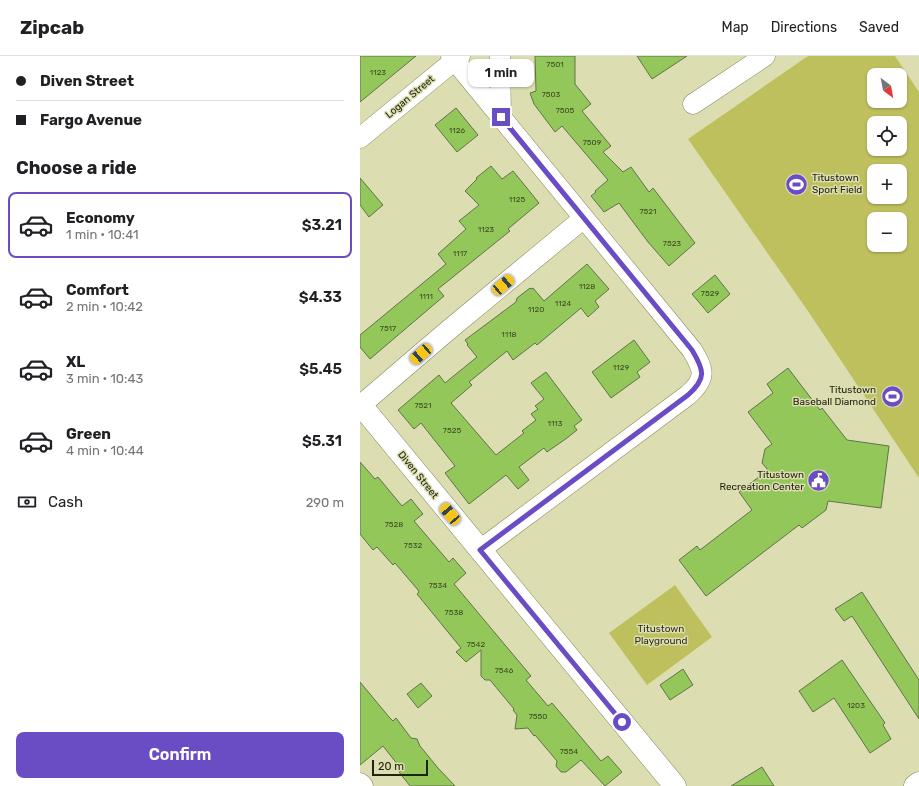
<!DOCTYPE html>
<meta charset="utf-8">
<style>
:root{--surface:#fff;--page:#f2f2f2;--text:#202124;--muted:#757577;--line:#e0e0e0;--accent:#6a4cc5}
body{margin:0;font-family:Rubik,sans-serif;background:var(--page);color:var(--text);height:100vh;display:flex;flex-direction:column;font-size:15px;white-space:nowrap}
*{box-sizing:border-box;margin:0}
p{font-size:13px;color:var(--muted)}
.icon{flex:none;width:22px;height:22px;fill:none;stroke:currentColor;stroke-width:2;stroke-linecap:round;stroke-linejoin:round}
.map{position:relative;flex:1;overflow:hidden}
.sheet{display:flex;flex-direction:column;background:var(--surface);width:360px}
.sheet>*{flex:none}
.banner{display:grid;align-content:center;height:88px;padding:0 16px;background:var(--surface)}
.needle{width:26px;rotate:148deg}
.tools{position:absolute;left:507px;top:12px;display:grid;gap:8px}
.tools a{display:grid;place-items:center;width:40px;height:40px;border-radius:8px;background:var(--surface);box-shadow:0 1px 3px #0004;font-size:20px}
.scale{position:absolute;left:12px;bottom:10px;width:56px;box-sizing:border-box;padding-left:4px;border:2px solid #221;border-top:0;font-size:11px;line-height:14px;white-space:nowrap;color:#221;-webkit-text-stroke:3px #dcdeb1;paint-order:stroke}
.end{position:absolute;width:18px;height:18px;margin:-9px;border:5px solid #6a4cc5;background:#fff;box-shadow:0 0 0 2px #fff}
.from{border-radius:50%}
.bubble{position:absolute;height:28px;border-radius:8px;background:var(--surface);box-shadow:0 1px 3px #0004;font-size:13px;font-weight:600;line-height:28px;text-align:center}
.car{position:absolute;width:12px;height:24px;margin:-12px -6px;border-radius:5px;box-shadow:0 0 3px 1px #0007;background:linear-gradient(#f5c518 24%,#345 0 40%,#f5c518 0 76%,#345 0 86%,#f5c518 0)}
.banner b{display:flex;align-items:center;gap:14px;height:38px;font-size:15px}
.banner b+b{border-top:1px solid var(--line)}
.banner i{width:10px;height:10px;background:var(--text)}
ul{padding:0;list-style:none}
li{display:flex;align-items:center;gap:12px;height:66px;margin:0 8px 6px;padding:0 8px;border:2px solid transparent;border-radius:8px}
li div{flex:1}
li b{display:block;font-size:15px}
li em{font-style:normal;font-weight:600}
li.selected{border-color:var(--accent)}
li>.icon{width:36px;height:36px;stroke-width:1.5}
h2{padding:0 16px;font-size:18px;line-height:48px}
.pay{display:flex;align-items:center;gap:10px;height:44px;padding:0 16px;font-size:15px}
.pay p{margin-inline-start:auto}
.primary-button{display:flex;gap:8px;margin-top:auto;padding:8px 16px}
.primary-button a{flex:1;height:46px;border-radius:8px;background:var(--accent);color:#fff;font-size:16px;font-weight:600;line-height:46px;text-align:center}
header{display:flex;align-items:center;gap:24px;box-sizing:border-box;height:56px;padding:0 20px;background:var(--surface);border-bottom:1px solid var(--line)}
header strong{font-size:19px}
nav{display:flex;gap:22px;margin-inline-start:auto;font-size:14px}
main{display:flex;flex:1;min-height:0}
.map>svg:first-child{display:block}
.green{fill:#bec05e;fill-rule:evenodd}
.building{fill:#94c75a;stroke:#60724d}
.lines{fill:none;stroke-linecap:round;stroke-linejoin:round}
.street-casing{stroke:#87895f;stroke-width:21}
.secondary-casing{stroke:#87895f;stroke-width:23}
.primary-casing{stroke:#87895f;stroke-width:23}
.street{stroke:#fff;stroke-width:20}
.secondary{stroke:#fff;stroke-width:22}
.primary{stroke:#fff;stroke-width:22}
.route{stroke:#6a4cc5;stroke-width:5}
.labels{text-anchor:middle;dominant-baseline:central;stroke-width:3;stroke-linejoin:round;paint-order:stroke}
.number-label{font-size:8px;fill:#3e4b23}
.street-label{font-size:10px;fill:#221;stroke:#dcdeb1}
.poi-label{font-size:10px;fill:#221;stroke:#dcdeb1;text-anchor:end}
.park-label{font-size:10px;fill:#2f2f1a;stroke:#dcdeb1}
</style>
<header>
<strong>Zipcab</strong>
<nav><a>Map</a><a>Directions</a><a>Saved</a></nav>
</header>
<main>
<section class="sheet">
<div class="banner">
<b><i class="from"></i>Diven Street</b>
<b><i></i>Fargo Avenue</b>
</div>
<h2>Choose a ride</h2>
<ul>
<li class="selected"><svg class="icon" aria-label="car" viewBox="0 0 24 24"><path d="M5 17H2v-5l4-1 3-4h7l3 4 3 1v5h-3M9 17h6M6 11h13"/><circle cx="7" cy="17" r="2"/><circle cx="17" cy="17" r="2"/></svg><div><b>Economy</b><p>1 min · 10:41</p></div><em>$3.21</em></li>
<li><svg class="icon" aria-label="car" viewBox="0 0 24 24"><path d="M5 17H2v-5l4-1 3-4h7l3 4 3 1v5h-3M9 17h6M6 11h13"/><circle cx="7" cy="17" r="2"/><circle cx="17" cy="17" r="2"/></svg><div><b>Comfort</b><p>2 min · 10:42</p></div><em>$4.33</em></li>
<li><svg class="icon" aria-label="car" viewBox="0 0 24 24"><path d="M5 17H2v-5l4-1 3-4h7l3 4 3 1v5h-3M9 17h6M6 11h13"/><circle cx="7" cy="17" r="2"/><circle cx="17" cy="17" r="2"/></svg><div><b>XL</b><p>3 min · 10:43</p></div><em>$5.45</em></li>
<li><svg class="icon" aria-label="car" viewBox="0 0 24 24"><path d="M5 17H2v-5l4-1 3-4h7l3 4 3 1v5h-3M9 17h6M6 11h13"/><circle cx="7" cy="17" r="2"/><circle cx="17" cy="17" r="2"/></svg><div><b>Green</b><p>4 min · 10:44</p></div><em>$5.31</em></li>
</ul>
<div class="pay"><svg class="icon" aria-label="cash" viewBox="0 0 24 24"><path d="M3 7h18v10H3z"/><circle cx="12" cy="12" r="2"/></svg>Cash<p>290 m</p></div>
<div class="primary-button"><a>Confirm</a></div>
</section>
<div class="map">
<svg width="559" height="730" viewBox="0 0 559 730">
<rect width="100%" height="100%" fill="#dcdeb1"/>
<path class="green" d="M448,0H535L559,36V422L450,258L328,83ZM514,19H540V45H514ZM514,67H540V93H514ZM514,115H540V141H514ZM514,163H540V189H514Z
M315,529L352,581L287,629L249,577Z"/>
<path class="building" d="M0,0H56L0,46Z
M175,0H215V28L231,48L222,55L251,90L243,96L263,116L271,111L289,136L293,132L335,187L309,210L288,186L259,147L244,156L231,140L236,136L235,135L248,124L202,70L195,76L174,48L170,37L176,35Z
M277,0H327L292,23Z
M96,52L118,79L97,96L75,69Z
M131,110L142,123L153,115L179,147L148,173L150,175L78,233L84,240L10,303L0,291V279L86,208L78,198L106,173L99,165L119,149L105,135L117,123L116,122Z
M0,122L23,149L9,161L0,149Z
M227,208L249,233L235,245L239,251L228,261L221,252L177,289L175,287L153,304L147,295L109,326L112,329L91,347L136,399L164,377L162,375L176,364L171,358L178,353L175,350L184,343L171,327L186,316L222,364L214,370L217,374L207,382L187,396L184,392L159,411L169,424L158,433L146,419L109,448L85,417L95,410L61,367L54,373L38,354L79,319L85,327L117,301L107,289L108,288L105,284L156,246L157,242L170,232L171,233L173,232L184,245Z
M355,219L370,238L348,257L332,238Z
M274,284L290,306L277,316L280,321L251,342L232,316Z
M428,312L460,354L462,352L487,384L529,390L521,452L468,445L466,454L442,472L439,469L346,540L319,504L337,490L340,494L392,454L379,436L408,414L402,407L405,393L412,388L388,356L413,337L407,328Z
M0,406L15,423L18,421L42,450L51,443L63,458L54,465L89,506L93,502L106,517L94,528L171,620L166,624L188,650L192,647L241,705L248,700L262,716L245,730L221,704L206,716H201L196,710L197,705L175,679L174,680L168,672L155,673L157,659L153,654L154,653L130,624H125L121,620V594L106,606L96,596L101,592L57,538L59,536L58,534L35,507L33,509L17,491L13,494L0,478Z
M502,536L559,624V663L492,560L484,565L475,553Z
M482,604L525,667L523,669L531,683L510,697L474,642L453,656L439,635Z
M323,613L333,629L310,644L300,629Z
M0,626L29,661L33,665L36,662L51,682L57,683L60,690L78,712L95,730H50L39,716L42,714L23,690L0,709Z
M61,627L72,640L58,652L47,638Z
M402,711L414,730H371Z"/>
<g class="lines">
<defs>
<path id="street" d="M91,0L332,294C344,314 347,322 328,339L120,494
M140,0L141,61
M333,48L405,0
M0,82L100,0
M1,349L85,277L224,162
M0,727L3,730"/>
<path id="secondary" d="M0,348L315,730"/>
<path id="primary" d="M555,730L559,727"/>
</defs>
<use href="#street" class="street-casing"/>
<use href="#secondary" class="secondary-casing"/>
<use href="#primary" class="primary-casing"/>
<use href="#street" class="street"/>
<use href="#secondary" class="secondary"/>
<use href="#primary" class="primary"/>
</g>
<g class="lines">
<path class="route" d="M141,61L332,294C344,314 347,322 328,339L120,494L262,666"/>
</g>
<defs>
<symbol id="stadium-disc" viewBox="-11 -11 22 22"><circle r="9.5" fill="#6a4cc5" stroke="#dcdeb1"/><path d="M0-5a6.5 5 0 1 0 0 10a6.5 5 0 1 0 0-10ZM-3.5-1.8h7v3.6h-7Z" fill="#fff"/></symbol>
<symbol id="civic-disc" viewBox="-11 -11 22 22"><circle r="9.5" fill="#6a4cc5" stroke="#dcdeb1"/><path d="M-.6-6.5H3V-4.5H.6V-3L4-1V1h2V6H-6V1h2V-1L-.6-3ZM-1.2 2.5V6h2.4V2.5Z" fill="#fff"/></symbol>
</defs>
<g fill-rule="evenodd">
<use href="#stadium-disc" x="424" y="116" width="25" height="25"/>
<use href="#stadium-disc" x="520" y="328" width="25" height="25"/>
<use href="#civic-disc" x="446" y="412" width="25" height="25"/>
</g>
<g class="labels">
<g class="number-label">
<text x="195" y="8">7501</text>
<text x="18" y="16">1123</text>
<text x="191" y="38">7503</text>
<text x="205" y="54">7505</text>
<text x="97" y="74">1126</text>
<text x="232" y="86">7509</text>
<text x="157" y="143">1125</text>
<text x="288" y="155">7521</text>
<text x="126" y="173">1123</text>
<text x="312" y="187">7523</text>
<text x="100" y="197">1117</text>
<text x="227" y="230">1128</text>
<text x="350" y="237">7529</text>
<text x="66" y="240">1111</text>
<text x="203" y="247">1124</text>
<text x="176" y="253">1120</text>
<text x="28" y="272">7517</text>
<text x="149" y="278">1118</text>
<text x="261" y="311">1129</text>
<text x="63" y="349">7521</text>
<text x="195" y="367">1113</text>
<text x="92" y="374">7525</text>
<text x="34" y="468">7528</text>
<text x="53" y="489">7532</text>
<text x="78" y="529">7534</text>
<text x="94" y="556">7538</text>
<text x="116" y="588">7542</text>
<text x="144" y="614">7546</text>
<text x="496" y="649">1203</text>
<text x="178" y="660">7550</text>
<text x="209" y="695">7554</text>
</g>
<g class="street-label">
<text transform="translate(50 41) rotate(-40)">Logan Street</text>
<text transform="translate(58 419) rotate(51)">Diven Street</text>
</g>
<g class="poi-label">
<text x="452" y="122" text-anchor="start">Titustown<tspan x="452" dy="12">Sport Field</tspan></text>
<text x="516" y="334">Titustown<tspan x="516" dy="12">Baseball Diamond</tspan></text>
<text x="444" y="419">Titustown<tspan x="444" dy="12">Recreation Center</tspan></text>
</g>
<g class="park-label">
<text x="301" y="573">Titustown<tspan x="301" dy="12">Playground</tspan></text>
</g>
</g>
</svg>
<div class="tools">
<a><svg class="needle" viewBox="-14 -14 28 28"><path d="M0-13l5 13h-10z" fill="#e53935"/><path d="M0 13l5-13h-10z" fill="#757577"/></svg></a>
<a><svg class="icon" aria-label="locate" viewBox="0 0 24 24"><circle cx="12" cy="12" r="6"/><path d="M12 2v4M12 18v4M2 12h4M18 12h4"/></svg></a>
<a>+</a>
<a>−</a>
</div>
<div class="scale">20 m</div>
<i class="end from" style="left:262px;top:666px"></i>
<i class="end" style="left:141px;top:61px"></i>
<div class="bubble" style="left:108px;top:3px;width:66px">1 min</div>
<i class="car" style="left:143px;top:229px;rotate:50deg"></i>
<i class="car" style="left:61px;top:298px;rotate:229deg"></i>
<i class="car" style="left:90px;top:458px;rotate:320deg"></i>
</div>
</main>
